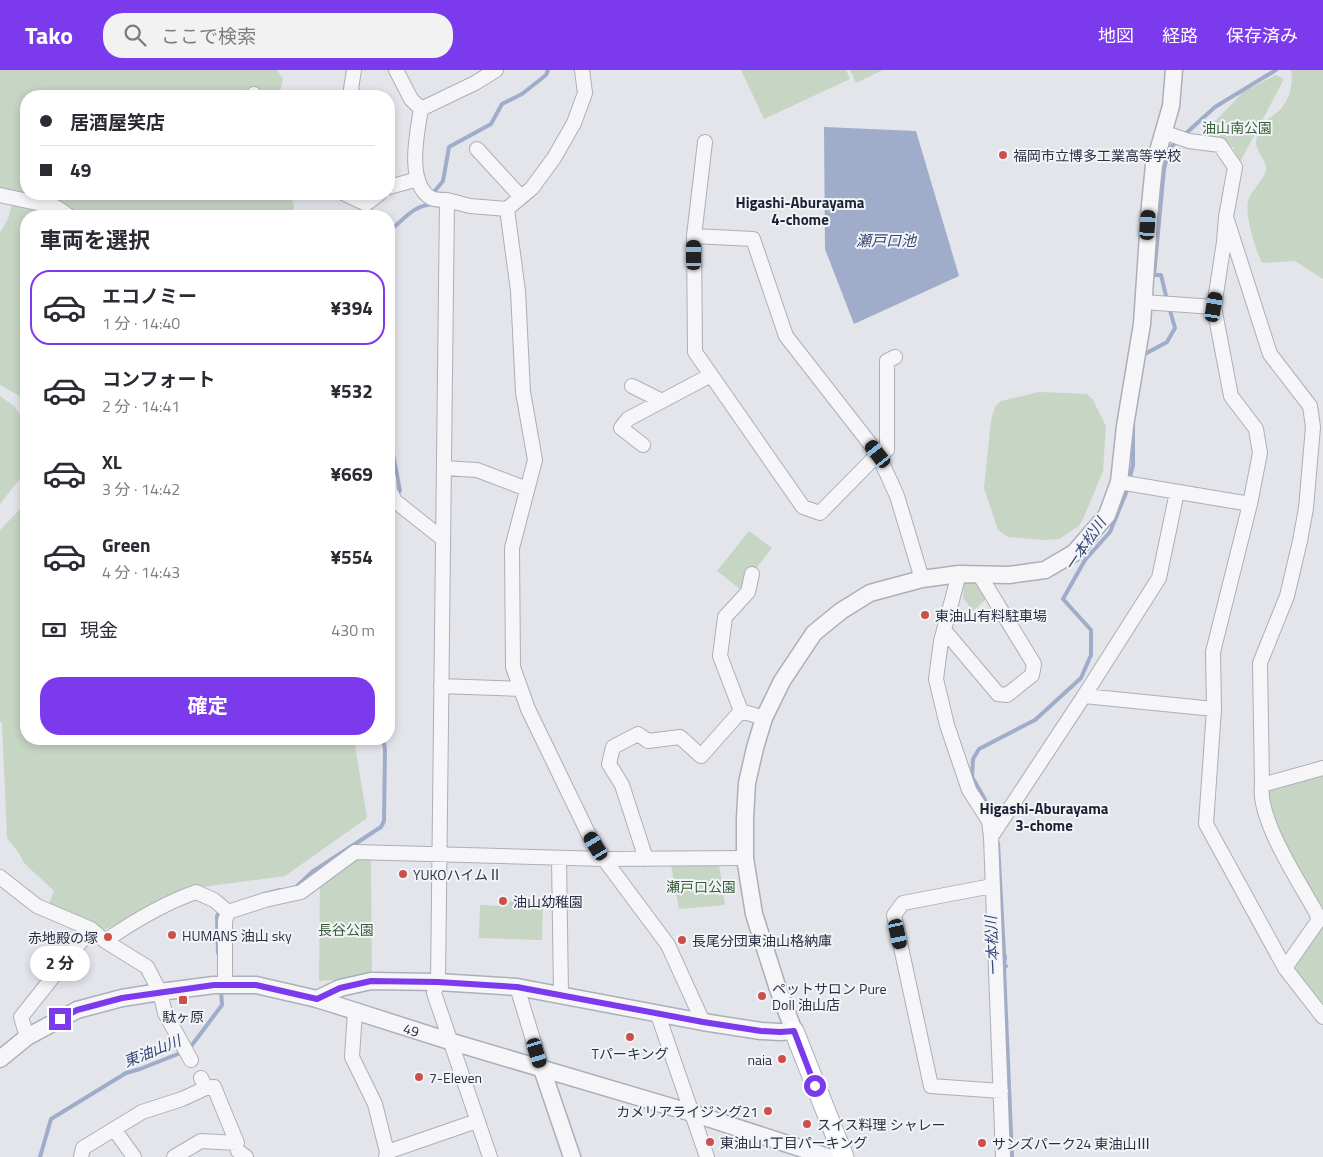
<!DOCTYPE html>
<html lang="ja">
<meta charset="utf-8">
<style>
:root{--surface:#fff;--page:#f2f2f3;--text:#2b2b33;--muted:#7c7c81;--line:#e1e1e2;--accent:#7c3aed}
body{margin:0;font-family:"Titillium Web","Noto Sans JP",sans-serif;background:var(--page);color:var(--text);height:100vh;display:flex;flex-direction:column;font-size:19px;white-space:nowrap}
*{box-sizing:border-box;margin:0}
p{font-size:16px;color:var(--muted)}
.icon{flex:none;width:28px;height:28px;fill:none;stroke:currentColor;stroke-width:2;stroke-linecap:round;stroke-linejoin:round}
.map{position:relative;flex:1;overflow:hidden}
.drawer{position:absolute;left:20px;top:140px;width:375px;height:535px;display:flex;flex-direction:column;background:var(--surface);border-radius:20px;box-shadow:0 2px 8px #0003}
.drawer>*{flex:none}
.top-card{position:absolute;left:20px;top:20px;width:375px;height:110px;border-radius:20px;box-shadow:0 2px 8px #0003;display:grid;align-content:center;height:110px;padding:0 20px;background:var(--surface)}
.end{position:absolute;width:22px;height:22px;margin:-11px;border:6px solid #7c3aed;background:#fff;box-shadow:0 0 0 2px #fff}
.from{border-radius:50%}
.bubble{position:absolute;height:35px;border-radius:18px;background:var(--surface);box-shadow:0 2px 8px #0003;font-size:16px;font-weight:700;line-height:35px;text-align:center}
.car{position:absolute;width:15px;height:30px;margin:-15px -8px;border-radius:6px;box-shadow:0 0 4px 1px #0007;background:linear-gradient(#222 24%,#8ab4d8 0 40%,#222 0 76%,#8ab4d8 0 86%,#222 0)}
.top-card b{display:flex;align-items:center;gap:18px;height:48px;font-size:19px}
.top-card b+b{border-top:1px solid var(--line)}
.top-card i{width:12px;height:12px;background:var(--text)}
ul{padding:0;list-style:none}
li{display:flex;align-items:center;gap:15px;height:75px;margin:0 10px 8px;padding:0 10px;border:2px solid transparent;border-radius:20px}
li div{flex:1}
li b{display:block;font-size:19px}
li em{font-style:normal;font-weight:700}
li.current{border-color:var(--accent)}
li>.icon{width:45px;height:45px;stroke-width:1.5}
h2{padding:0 20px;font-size:22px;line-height:60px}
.pay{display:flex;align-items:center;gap:12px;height:55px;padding:0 20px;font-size:19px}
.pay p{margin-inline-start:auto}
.action{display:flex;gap:10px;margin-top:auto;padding:10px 20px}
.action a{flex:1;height:58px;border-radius:20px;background:var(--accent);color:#fff;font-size:20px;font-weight:700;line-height:58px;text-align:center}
header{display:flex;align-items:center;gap:30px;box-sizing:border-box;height:70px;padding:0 25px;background:var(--accent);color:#fff}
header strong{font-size:24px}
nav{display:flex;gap:28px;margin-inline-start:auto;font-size:18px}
.search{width:350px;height:45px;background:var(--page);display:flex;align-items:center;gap:12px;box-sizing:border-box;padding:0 18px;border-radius:20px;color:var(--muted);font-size:19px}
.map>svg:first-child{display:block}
.green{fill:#c6d5c4}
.water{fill:#9facca}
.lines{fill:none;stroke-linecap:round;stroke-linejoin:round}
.stream{stroke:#9facca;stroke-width:4}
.minor-casing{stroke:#acafb9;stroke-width:16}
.tertiary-casing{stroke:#acafb9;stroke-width:19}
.secondary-casing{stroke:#acafb9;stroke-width:21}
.minor{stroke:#f6f6f9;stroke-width:14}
.tertiary{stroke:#f6f6f9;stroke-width:16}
.secondary{stroke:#fff;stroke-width:19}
.route{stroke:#7c3aed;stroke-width:6}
.poi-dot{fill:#cc4f4c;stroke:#f3f4f8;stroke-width:2}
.labels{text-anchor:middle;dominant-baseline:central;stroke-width:4;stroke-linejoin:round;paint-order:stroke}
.park-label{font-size:14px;fill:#395e39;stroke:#f3f4f8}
.poi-label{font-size:14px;fill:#2b3043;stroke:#f3f4f8;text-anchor:start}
.street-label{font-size:14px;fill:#2b3043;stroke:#f3f4f8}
.neighbourhood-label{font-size:15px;font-weight:bold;fill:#1d2134;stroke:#f3f4f8}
.water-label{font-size:15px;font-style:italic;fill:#364776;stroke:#f3f4f8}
</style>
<header>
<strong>Tako</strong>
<div class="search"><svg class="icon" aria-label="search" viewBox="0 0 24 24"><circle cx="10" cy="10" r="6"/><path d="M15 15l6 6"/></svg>ここで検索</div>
<nav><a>地図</a><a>経路</a><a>保存済み</a></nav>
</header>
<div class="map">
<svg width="1323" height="1087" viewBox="0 0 1323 1087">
<rect width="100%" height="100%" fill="#e3e5eb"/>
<path class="green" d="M0,0H277L283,9L279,26H26V124H290L294,135L292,146H26V335L18,325L0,315V163L8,149L12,135L0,122Z
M741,0H846L850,9L764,49Z
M850,0H883L856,13Z
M1291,0H1323V209L1295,191L1262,193C1255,178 1242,140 1250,126C1254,119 1265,107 1266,100C1267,90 1256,83 1256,72C1256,68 1259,61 1261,57C1263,52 1270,48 1275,44C1288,34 1294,17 1291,0Z
M1276,5L1284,9L1240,92L1233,77L1204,63L1243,22Z
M1039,322L1087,324L1093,330L1106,356L1103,401L1084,447L1079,456L1059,469L1044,470L1008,467L998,460L984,418L991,350L995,337L1001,331Z
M0,326L14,336L26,353V401L0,434Z
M26,433V669H354L367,748L285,806L195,818L99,862L48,837L54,821L24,793L18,782L7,768L2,653L0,651V460Z
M749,461L772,478L740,519L717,501Z
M972,507L986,529L973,541L963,528L964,510Z
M1323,705V936L1296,904L1295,898L1320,854L1274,753L1264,724L1270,716Z
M352,788L371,789L372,908L319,911L320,810Z
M719,794L725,835L679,839L671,795Z
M499,831L543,832L542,870L479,868L480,835L498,836Z"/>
<path class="water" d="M824,57L916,61L959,206L854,254L825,179Z"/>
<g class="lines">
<path class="stream" d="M1183,66L1215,37L1276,0
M436,123L434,122L443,111L449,77L491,54L502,34L522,24L546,5L548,0
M389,161C405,149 412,136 433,134
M1167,230L1161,205H1154L1164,99L1169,79L1177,71
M1143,287V285L1167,272L1175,258L1169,237
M389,363L400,421L395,425
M1129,411L1133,395V353
M990,740L983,726L972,707L973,689L979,679L1035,650L1081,608L1091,585V560L1063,529L1085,490L1110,462L1128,418
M998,773L1004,884L1005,887L1004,895L1006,896L1004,898L1012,1087
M295,818L312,802L381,757L384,751L385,679L383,669
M261,825L280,820
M218,883L217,846L221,839
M189,979L222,935L221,920
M40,1087L51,1049L126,1003L140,999L183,982"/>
<defs>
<path id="minor" d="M354,0L351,19L354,26
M396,0L411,29L421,39
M253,26L254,24
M1163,62L1189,71L1220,75L1235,97L1226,147L1224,172L1214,237L1231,326L1256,359L1260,383L1250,434
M705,72L694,166L695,282L803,437L820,443L878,384L887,380V291L895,287
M477,79L521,127
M389,117L418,109
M345,124L366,134L379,124
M0,125L56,137L69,146
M447,130C443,130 435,130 431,128C406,113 417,63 421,39L475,13L496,0
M507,139L518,221L523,322L535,390L512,478L513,597L528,639L588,763L604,789L668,875L703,952
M1226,147L1270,284L1310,336L1313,357L1306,438L1300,471L1287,526L1260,593L1262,715L1323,698
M694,166L753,169L786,266L878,384L897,426L922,509
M1143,232L1214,237
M632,316L662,331
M643,375L621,358L628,349L711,305
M444,398L477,400L527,419
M389,408L390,421L395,431L443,469
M1119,412L1250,434L1213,582L1214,639L1206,754L1285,898L1323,947
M752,504L748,522L725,547L720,586L741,641L764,648
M959,504L941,571L936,609L947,655L969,720L989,751L991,767L1003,1087
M944,560L998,624L1007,625L1032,605L1034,594L979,504
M441,616L521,619
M1084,626L1159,508L1177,422
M1262,715C1257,749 1300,813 1317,844L1318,851L1285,898
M991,767L1084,626L1214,639
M559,788L561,924
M646,789L622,715L609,694L613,677L638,664L648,671L680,667L701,686L741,641
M0,807L37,836L91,859L105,871L147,897L160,922L165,943L191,990
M992,816L903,833L894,845L931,1016L1001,1021
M105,871C134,851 162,834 196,822L214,830L228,842
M225,915V851L228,842L265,830L301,822L355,782L604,789L745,788
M517,917L542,999
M355,941L352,987L375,1034L387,1082L386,1087
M658,945L707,1087
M27,967L21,947L91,859
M114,1059L134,1087
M238,1081L246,1087
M387,1082L477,1051
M81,1087L83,1078L142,1042L182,1029L206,1018
M174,1087L201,1071L237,1073L214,1017L206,1018L201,1008
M490,1087L434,923L438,912L447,130L470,136L507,139L532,118L554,88L574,53L585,23L582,0"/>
<g id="tertiary">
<path d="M317,929L340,918L371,911L438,912L517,917L703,952L761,961L780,962L794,961L778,919L754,844L745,788V748L747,713L755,678L764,648L782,611L814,563L841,541L870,523L922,509L959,504L1009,505L1045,500L1074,483L1107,445L1119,412L1125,356L1142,254L1150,135L1154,95L1171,36L1174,0"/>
<path id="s1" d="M0,989L27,967L77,940L122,928L160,922L214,915H256L317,929L355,941L449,971L692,1043L828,1087"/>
<path d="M542,999L572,1087"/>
</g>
<path id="secondary" d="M794,961L844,1087"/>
</defs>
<use href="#minor" class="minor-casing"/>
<use href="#tertiary" class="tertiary-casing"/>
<use href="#secondary" class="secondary-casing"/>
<use href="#minor" class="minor"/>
<use href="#tertiary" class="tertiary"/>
<use href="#secondary" class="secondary"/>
</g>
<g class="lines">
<path class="route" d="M60,949L77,940L122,928L214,915H256L317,929L340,918L371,911L438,912L517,917L703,952L761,961L780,962L794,961L815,1016"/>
</g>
<g class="poi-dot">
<circle cx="1003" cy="85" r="5"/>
<circle cx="925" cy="545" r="5"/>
<circle cx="403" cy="804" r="5"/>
<circle cx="503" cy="831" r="5"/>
<circle cx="172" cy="865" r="5"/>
<circle cx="108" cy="867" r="5"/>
<circle cx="682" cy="870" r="5"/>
<circle cx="762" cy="926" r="5"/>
<rect x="178" y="925" width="10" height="10" rx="2.5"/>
<circle cx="630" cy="967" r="5"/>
<circle cx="782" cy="989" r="5"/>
<circle cx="419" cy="1007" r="5"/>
<circle cx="768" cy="1041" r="5"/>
<circle cx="807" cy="1054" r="5"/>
<circle cx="710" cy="1072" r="5"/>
<circle cx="982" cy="1073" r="5"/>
</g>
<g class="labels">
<g class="park-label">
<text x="1237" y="57">油山南公園</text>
<text x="701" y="816">瀬戸口公園</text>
<text x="346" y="859">長谷公園</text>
</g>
<g class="poi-label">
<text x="1013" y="85">福岡市立博多工業高等学校</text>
<text x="935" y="545">東油山有料駐車場</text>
<text x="413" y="804">YUKOハイムⅡ</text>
<text x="513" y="831">油山幼稚園</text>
<text x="182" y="865">HUMANS 油山 sky</text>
<text x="98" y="867" text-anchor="end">赤地殿の塚</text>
<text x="692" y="870">長尾分団東油山格納庫</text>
<text x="772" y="918">ペットサロン Pure<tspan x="772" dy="16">Doll 油山店</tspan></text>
<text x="183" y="946" text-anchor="middle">駄ヶ原</text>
<text x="630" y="983" text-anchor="middle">Tパーキング</text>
<text x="772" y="989" text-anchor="end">naia</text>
<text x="429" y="1007">7-Eleven</text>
<text x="758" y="1041" text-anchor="end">カメリアライジング21</text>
<text x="817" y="1054">スイス料理 シャレー</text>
<text x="720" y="1072">東油山1丁目パーキング</text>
<text x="992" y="1073">サンズパーク24 東油山Ⅲ</text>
</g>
<g class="street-label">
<text stroke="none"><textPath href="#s1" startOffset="435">49</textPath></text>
</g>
<g class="neighbourhood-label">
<text x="800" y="132">Higashi-Aburayama<tspan x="800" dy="17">4-chome</tspan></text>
<text x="1044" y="738">Higashi-Aburayama<tspan x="1044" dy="17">3-chome</tspan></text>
</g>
<g class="water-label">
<text x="886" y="170">瀬戸口池</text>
<text transform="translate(1085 474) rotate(-56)">一本松川</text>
<text transform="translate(992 876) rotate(-93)">一本松川</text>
<text transform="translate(152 981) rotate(-22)">東油山川</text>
</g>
</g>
</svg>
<i class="end from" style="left:815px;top:1016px"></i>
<i class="end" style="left:60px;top:949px"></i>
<div class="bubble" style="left:30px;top:876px;width:60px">2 分</div>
<i class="car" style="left:1148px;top:155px;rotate:4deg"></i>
<i class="car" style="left:694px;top:185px;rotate:0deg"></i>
<i class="car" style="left:1214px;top:237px;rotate:9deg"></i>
<i class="car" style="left:878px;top:384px;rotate:322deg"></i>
<i class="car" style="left:596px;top:776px;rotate:329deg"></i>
<i class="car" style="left:898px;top:864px;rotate:168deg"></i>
<i class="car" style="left:537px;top:983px;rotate:163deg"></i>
<div class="top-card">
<b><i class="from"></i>居酒屋笑店</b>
<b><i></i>49</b>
</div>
<section class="drawer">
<h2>車両を選択</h2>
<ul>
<li class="current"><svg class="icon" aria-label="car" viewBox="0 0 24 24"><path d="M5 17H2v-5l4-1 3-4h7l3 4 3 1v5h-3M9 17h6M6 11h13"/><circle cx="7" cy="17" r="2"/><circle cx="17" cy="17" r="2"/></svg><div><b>エコノミー</b><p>1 分 · 14:40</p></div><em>¥394</em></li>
<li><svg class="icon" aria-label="car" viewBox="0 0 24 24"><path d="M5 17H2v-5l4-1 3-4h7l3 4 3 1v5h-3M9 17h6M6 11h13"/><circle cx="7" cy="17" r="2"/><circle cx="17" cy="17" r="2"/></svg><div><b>コンフォート</b><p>2 分 · 14:41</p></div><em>¥532</em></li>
<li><svg class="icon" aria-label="car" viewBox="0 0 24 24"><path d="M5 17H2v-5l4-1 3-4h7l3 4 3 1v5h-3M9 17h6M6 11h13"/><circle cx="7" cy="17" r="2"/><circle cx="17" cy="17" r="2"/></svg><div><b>XL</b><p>3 分 · 14:42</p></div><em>¥669</em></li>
<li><svg class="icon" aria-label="car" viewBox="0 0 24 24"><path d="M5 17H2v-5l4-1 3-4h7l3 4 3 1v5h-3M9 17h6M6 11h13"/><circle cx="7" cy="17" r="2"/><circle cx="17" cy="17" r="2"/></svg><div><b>Green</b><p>4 分 · 14:43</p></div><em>¥554</em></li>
</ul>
<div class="pay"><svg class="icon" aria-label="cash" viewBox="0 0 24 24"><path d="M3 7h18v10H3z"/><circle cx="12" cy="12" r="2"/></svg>現金<p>430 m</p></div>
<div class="action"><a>確定</a></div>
</section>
</div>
